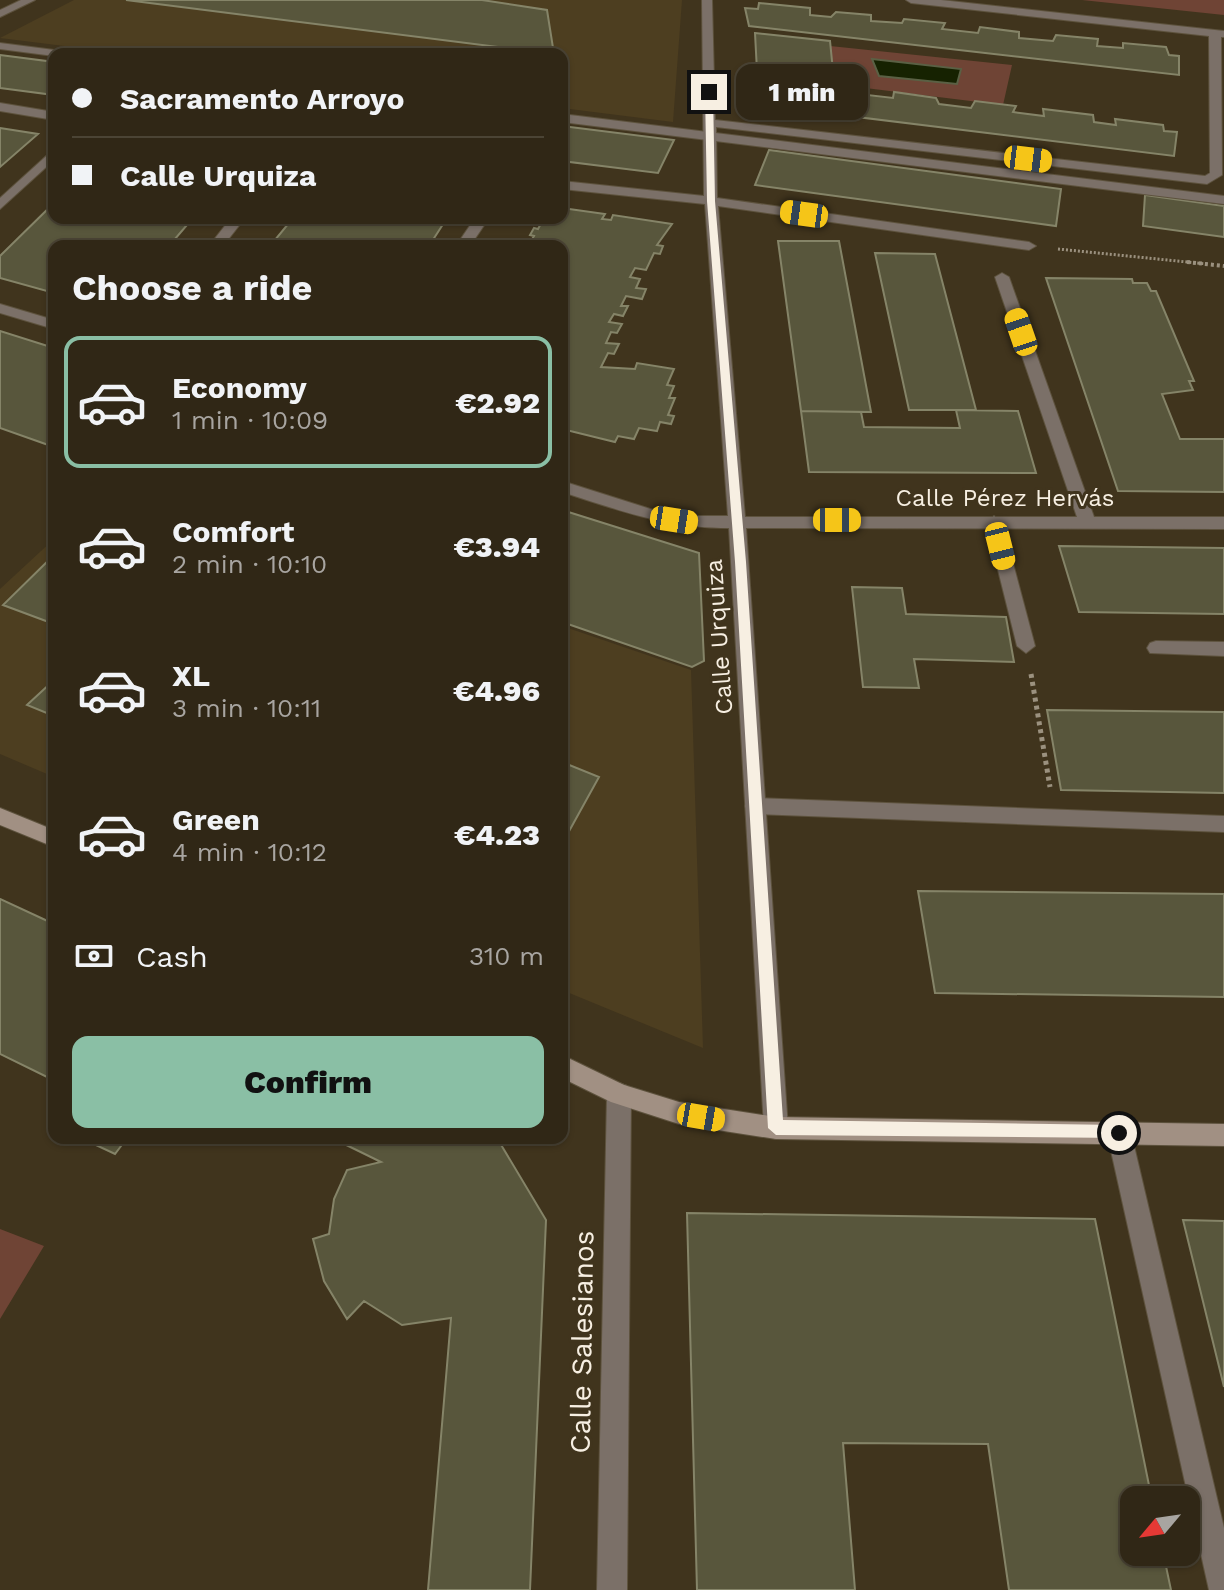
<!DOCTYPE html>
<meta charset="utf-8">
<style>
:root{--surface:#302716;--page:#3c3323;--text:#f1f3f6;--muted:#a8a5a1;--line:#4b4435;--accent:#8abfa5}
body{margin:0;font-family:"Work Sans",sans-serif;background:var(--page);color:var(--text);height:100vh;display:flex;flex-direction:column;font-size:30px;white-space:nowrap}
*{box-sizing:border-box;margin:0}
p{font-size:26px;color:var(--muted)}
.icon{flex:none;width:44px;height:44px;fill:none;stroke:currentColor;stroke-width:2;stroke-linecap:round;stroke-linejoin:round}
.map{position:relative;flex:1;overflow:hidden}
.panel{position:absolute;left:48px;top:240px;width:520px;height:904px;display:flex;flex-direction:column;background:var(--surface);border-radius:16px;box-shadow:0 2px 6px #0004,0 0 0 2px var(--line)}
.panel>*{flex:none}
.hud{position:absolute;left:48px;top:48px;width:520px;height:176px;border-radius:16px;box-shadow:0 2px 6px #0004,0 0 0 2px var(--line);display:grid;align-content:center;height:176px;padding:0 24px;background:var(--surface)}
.needle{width:52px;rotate:241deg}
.tools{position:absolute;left:1120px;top:1486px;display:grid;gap:16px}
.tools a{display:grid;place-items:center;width:80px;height:80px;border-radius:16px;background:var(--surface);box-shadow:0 2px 6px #0004,0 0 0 2px var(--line);font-size:40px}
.end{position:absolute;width:36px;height:36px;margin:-18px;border:10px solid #f7efe2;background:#111;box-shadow:0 0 0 4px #111}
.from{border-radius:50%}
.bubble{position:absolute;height:56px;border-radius:16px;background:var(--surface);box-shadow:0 2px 6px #0004,0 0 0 2px var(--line);font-size:26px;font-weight:800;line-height:56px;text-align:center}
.car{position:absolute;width:24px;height:48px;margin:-24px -12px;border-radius:10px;box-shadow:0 0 6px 2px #0007;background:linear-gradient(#f5c518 24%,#345 0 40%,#f5c518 0 76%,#345 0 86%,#f5c518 0)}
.hud b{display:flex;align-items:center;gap:28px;height:76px;font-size:30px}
.hud b+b{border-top:2px solid var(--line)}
.hud i{width:20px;height:20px;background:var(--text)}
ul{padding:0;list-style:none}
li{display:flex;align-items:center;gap:24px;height:132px;margin:0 16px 12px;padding:0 8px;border:4px solid transparent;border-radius:16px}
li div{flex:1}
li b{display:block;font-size:30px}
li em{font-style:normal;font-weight:800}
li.current{border-color:var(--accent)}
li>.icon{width:72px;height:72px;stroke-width:1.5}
h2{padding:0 24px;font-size:36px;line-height:96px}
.pay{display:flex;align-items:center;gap:20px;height:88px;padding:0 24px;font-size:30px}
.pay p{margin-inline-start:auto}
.cta{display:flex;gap:16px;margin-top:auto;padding:16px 24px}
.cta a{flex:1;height:92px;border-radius:16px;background:var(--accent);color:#111;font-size:32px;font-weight:800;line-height:92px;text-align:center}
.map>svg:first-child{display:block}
.built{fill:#4d3e20}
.green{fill:#6f4435}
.water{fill:#162201;stroke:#5a6044;stroke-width:2}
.building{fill:#58563c;stroke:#858468;stroke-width:2}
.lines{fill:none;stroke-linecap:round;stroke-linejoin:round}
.service-casing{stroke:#5d523d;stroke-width:2}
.pedestrian-casing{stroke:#5d523d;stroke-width:2}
.minor-casing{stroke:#5d523d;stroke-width:2}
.tertiary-casing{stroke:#5d523d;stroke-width:2}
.secondary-casing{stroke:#5d523d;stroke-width:2}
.path-far2{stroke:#9b917f;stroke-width:3;stroke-dasharray:2 2;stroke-linecap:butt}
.path-far1{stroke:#9b917f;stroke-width:4;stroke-dasharray:3 3;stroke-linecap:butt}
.path{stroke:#9b917f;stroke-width:5;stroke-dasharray:4 4;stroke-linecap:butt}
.service{fill:#7b7068;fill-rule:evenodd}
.pedestrian{fill:#7b7068;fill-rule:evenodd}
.minor{fill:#7b7068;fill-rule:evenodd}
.tertiary{fill:#7b7068;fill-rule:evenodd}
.secondary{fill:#a19083;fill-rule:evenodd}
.route{fill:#f7efe2}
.labels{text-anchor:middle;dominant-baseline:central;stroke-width:6;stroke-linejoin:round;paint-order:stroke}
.street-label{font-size:24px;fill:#f7efe2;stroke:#40341d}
.near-street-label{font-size:28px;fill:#f7efe2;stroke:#40341d}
</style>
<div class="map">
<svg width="1224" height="1590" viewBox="0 0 1224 1590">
<rect width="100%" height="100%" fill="#40341d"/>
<path class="built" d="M74,0H682L673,122L562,108V54H129L0,38Z
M54,539V777L0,754V589Z
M562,626L691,670L703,1048L562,990Z"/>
<path class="green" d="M1082,0H1224V15Z
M830,46L1012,65L1003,105L833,84Z
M0,1229L44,1246L0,1319Z"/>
<path class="water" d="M872,59L961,69L957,84L879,76Z"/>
<path class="building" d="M126,0H482L547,10L554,54Z
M759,3L810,8V15L831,17L836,12L871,15V21L902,23L904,19L945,23L942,29L978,33L980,27L1019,32V38L1053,41L1056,35L1098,39L1097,46L1123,48V43L1166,47L1169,55L1179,56V75L749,26L745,8L758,9Z
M755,33L830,41L834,81L757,71Z
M0,55L54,62V95L0,88Z
M773,79L808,83L807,88L827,89V83L868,89L867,95L893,98L894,92L936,98L939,104L971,108L975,101L1016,106L1013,112L1044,116L1043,109L1093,115L1094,122L1116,125L1115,119L1163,125L1164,131L1177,132L1174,156L759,105L757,83L772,84Z
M562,126L674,140L658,173L562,161Z
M0,128L38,134L0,167Z
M769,150L1061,189L1056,226L755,185Z
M1145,195L1224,206V237L1143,226Z
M54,203V218H193L169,246H54V293L0,278V256Z
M562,208L605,214L602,219L611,220L613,215L672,224L657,245L663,246L660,254L654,253L646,270L635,268L630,277L640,279L636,288L646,289L642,299L626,296L621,306H628L623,316L614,314L609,322L622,324L617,333L611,332L606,343L619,344L614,354L608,353L601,367L635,369L637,363L674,369L667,385L674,386L669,398H675L668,415L674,416L671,424L660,422L657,431L639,428L634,439L618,436L615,442L562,429V246H528L534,236L530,235L534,228L538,229L544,218H562Z
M293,218H447L429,246H270Z
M778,241H839L871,412L801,411Z
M875,253L935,254L976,410H909Z
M1046,278L1132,279L1133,283H1147L1151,291H1156L1194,381H1189L1193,390L1162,394L1180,439H1224V492L1118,491Z
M0,331L54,348V447L0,428Z
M956,410L1018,411L1036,473L809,472L801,411L861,412L864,427L960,428Z
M562,510L699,553L704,661L692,667L562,622Z
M1059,546L1224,548V614L1079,612Z
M54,555V624L3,605Z
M852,587L902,588L906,614L1006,617L1014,662L914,659L919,688L863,687Z
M54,680V716L27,705Z
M1047,710L1224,712V793L1061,790Z
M562,762L599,777L562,844Z
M918,891L1224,894V997L935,993Z
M0,899L54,924V1069L47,1077L0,1054Z
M81,1138H127L115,1154Z
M332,1138H497L546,1220L530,1590H428L451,1318L402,1325L364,1301L347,1319L324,1281L313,1239L329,1234L334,1199L347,1170L381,1162Z
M687,1213L1095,1219L1152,1500H1134V1552H1163L1171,1590H1009L988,1444L843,1443L855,1590H697Z
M1183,1220L1224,1221V1387Z"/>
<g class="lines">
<defs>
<path id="service" d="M994,516L1002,522L1035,646L1026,653L1017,646L986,522Z"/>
<path id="pedestrian" d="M0,43L62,51L68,54L54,56L0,49Z
M562,114L1224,196V204L562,122Z
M1156,641L1224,642V656L1150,653L1147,648L1150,643Z
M755,798L1224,816V832L755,814L748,812L745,806L748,800Z"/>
<path id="minor" d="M702,0H712L715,120L1205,176L1210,173L1209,36L911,3L906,0H941L1224,31V37H1221L1222,175L1207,184L716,127L717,198L1029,242L1036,246L1029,250L718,206L745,517H1077L995,277L1002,273L1009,277L1094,517H1224V529L746,528L788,1128L784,1136L776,1139L768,1136L764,1128L729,528C665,528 622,511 562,492V481L660,512L691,516H728L705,204L562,189V181L704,196Z
M0,103L54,112V120L0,111Z
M54,149V160L0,209V198Z
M231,218H245L223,246H209Z
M475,218H489L470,246H456Z
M0,304L54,320V329L0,313Z
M619,1083L627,1086L631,1094L627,1590H597L607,1094L611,1086Z
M1119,1122L1127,1125L1131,1133L1224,1528V1590H1209L1107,1133L1111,1125Z"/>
<path id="tertiary" d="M21,0H35L0,17V10Z"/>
<path id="secondary" d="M0,808L54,830V847L0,825Z
M562,1055L624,1085L679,1102L776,1117L1224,1124V1146L776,1139L679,1124L611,1102L562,1078Z"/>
</defs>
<use href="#service" class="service-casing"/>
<use href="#pedestrian" class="pedestrian-casing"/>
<use href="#minor" class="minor-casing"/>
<use href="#tertiary" class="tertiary-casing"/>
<use href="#secondary" class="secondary-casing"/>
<path class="path-far2" d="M1058,249L1207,264"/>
<path class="path-far1" d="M1187,262L1224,266"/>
<path class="path" d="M1031,674L1050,787"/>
<use href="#service" class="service"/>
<use href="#pedestrian" class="pedestrian"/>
<use href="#minor" class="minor"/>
<use href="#tertiary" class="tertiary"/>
<use href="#secondary" class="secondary"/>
</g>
<path class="route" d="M709,90L713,92L715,201L746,562L783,1120L1119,1125L1127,1133L1124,1138L776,1135L768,1128L735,562L707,201L705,92Z"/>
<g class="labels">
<g class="street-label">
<text x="1005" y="498">Calle Pérez Hervás</text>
<text transform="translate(719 637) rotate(-94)">Calle Urquiza</text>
</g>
<g class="near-street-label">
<text transform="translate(582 1342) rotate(-89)">Calle Salesianos</text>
</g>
</g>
</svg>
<div class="tools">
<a><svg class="needle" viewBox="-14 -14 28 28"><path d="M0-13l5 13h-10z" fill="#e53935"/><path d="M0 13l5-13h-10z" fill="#a8a5a1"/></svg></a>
</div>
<i class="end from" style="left:1119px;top:1133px"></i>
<i class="end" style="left:709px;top:92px"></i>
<div class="bubble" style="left:736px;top:64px;width:132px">1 min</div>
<i class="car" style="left:1028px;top:159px;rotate:97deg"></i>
<i class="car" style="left:804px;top:214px;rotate:278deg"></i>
<i class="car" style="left:1021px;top:332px;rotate:341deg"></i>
<i class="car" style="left:674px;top:520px;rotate:99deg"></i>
<i class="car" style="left:837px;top:520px;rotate:90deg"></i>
<i class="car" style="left:1000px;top:546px;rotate:166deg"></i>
<i class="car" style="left:701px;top:1117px;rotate:100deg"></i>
<div class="hud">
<b><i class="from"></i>Sacramento Arroyo</b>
<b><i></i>Calle Urquiza</b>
</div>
<section class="panel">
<h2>Choose a ride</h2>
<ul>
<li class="current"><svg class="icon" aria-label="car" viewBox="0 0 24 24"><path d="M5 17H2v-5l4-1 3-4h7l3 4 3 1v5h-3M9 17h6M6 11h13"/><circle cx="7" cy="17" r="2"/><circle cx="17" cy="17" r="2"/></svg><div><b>Economy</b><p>1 min · 10:09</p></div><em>€2.92</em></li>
<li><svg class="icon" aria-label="car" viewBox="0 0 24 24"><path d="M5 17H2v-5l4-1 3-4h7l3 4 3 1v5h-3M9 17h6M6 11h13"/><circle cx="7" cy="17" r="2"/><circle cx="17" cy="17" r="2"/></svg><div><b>Comfort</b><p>2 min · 10:10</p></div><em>€3.94</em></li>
<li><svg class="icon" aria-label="car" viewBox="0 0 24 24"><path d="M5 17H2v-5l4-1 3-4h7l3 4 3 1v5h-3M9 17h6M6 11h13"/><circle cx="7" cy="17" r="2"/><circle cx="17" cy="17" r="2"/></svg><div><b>XL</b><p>3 min · 10:11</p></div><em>€4.96</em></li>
<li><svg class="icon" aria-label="car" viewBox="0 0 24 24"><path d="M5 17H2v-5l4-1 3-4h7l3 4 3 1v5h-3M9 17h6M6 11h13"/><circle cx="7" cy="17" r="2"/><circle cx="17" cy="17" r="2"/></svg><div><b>Green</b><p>4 min · 10:12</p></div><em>€4.23</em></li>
</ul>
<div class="pay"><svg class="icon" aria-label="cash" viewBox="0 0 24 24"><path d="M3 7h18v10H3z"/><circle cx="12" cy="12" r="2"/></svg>Cash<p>310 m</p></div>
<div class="cta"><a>Confirm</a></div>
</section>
</div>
